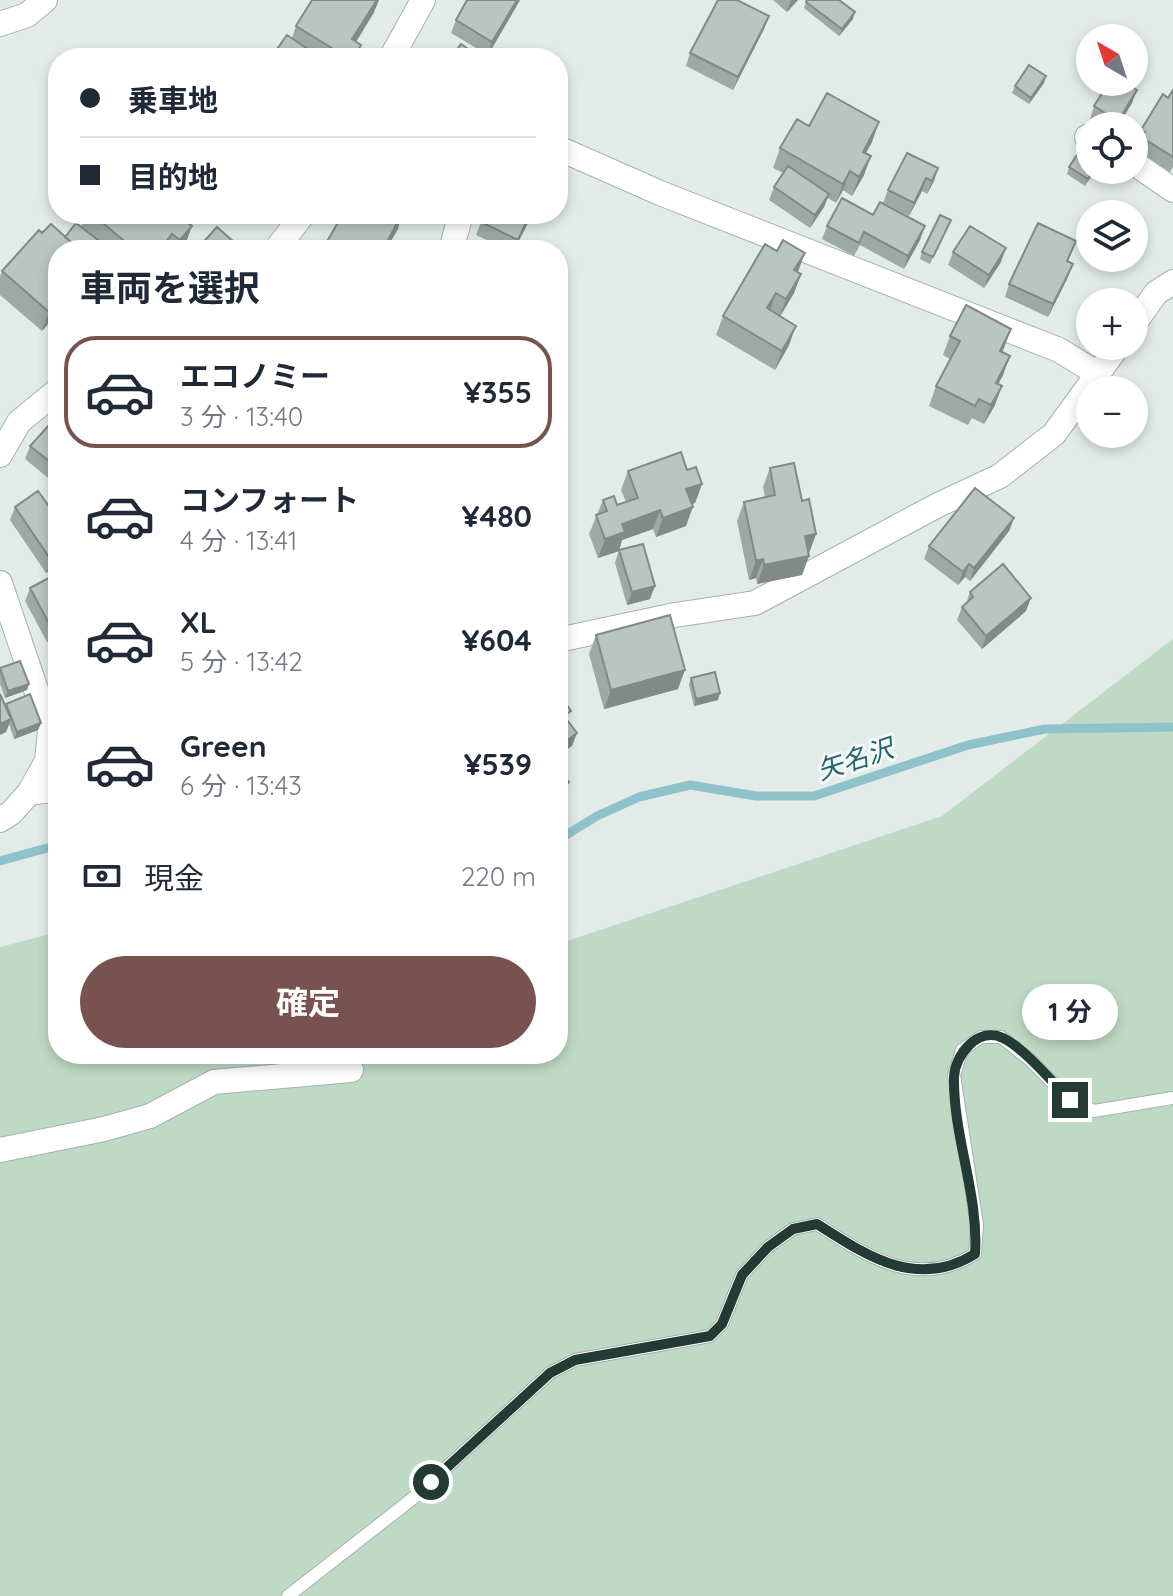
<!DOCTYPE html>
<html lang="ja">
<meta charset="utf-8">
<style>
:root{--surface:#fff;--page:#f6f6f7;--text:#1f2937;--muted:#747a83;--line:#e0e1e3;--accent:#77524e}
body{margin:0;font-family:Quicksand,"Noto Sans JP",sans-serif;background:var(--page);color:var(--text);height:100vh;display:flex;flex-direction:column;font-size:30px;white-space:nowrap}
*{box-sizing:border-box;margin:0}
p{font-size:26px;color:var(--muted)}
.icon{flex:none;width:44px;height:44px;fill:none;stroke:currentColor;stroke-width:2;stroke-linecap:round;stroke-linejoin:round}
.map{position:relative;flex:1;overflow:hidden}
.details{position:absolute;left:48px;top:240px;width:520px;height:824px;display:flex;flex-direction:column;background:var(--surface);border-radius:32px;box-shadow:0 4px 12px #0003}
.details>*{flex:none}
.banner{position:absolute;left:48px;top:48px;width:520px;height:176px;border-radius:32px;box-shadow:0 4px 12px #0003;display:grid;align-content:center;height:176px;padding:0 32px;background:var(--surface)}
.needle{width:52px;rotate:321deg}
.controls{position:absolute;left:1076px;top:24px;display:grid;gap:16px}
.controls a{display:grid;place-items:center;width:72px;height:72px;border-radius:50%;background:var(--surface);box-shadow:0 4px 12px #0003;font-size:40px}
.end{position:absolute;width:36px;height:36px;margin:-18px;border:10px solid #243a34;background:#fff;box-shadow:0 0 0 4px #fff}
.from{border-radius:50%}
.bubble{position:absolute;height:56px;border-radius:28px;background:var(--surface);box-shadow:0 4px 12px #0003;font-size:26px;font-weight:700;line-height:56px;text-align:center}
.banner b{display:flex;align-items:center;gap:28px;height:76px;font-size:30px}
.banner b+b{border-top:2px solid var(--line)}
.banner i{width:20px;height:20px;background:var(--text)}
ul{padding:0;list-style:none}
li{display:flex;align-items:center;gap:24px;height:112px;margin:0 16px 12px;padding:0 16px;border:4px solid transparent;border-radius:32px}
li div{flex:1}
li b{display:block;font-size:30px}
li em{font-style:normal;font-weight:700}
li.active{border-color:var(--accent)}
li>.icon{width:72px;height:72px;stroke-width:1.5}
h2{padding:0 32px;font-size:36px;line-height:96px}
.pay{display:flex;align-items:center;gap:20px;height:88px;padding:0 32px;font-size:30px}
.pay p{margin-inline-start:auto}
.button{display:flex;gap:16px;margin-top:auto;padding:16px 32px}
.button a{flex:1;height:92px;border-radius:48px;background:var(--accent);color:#fff;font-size:32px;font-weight:700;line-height:92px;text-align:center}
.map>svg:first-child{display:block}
.green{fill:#bedac4}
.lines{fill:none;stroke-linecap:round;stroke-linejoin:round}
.stream{stroke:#90c2ca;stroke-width:9}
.service-casing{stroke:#a5b2ae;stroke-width:14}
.minor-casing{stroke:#a5b2ae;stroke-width:26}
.tertiary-casing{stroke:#a5b2ae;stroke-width:26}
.secondary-casing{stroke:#a2b5ae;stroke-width:26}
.service{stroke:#fff;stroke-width:12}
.minor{stroke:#fff;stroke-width:24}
.tertiary{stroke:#fff;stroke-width:24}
.secondary{stroke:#fff;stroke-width:24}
.wall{fill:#9ea9a5}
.shaded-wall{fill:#818a86}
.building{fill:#b8c5c0;stroke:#818a86;stroke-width:2}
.route{stroke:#243a34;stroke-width:10}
.labels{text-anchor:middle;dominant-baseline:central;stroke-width:6;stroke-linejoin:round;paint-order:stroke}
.water-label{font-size:26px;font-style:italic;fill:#25646f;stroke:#f2f8f5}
</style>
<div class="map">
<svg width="1173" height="1596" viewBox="0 0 1173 1596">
<rect width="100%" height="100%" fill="#e2ebe7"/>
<path class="green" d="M1173,639V1596H0V947L58,932V1054H558V944L942,816Z"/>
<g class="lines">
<path class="stream" d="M558,840L597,816L639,797L690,785L756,796H814L968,745L1045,729L1173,727
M0,861L58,845"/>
<defs>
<path id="service" d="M288,1596L412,1499L550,1373L575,1360L710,1336L722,1324L742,1275L768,1247L793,1229L817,1224C866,1256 917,1290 975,1254L977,1225L954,1075L962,1050L981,1037H1001L1029,1059L1070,1100L1094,1111L1173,1098"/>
<path id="minor" d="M0,24L27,15L45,0
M1087,137L1090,138
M558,148L660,193L1059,350L1098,374
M1134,163L1173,190
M451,250L461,214
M1134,324L1156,293L1173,282
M558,640L675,615L755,603L938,505L1000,476L1054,434L1118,346
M29,793L58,789
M0,1150L104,1129L150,1116L214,1082L351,1070"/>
<path id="tertiary" d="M395,51L423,0"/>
<path id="secondary" d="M391,58L395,51
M276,250L303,214
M0,455L19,422L58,390
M0,583L50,731L47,761L29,793L11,813L0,820"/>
</defs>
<use href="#service" class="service-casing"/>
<use href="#minor" class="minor-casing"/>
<use href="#tertiary" class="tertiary-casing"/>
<use href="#secondary" class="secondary-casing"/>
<use href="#service" class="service"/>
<use href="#minor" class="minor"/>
<use href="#tertiary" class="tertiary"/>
<use href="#secondary" class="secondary"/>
</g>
<path class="wall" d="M312,0H379L373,14L356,42L361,45L356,58H271L292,38L296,26Z
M467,0H520L488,55L451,33L456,20Z
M773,0H798L787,12Z
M806,2L853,19L839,36L804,8Z
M769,16L764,29L733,90L686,66L690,53Z
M1044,83L1029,104L1012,93L1015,86Z
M1173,90V167L1170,172L1137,150L1139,145L1136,143L1141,130L1168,98Z
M1132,103L1118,126H1101L1090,119L1094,106Z
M809,126L872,142L866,153L864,175L852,196L843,190L836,203L828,198L824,207L810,228L769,200L774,187L783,173L773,168L780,148Z
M907,153L934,181L927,194L922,191L909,216L883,203L888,190Z
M1069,167L1090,170H1096L1085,186L1067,174Z
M86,214H201L196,221L189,216L187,222L185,245L180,250H58V328L56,331L48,324L42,331L0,295V276L2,271L42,233L65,237L81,227Z
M873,215L920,240L904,269L860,245L854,256L822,239L827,226Z
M951,220L930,264L920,259L922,252Z
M481,222L528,223L514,250H508L476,235Z
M1076,241L1068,261V277L1048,317L1005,297L1009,284Z
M953,252L1001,262L984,288L948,265Z
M798,272L801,274L794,293L780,317L789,345L775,370L716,335L723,316Z
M1011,329L1002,352L1003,375L998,384L995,405L984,424L972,418L968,425L929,406L936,386L950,359L943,355L950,336Z
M58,415V473L48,478L25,459L30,446Z
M770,468L802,501L816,534L809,553H808L809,556L802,575L757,584L756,578L749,580L737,521L744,502L765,497L763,487Z
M687,470L702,484L695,503L692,504L686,526L656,537L653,529L622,540L619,551L598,558L589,534L603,500L617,505L626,502L621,490L628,471Z
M15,507L58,519V565L46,573L10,520Z
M1014,518L1009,531L970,581L965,577L958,585L924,559L929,546Z
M619,550L650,599L627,605L615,563Z
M30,588L58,636L47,642L25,601Z
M970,592L1026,611L982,649L957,620L962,607L966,604Z
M596,635L678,689L604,709L589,654Z
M0,668L29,684L27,690L5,698L0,684Z
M691,678L718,700L694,706L689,685Z
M6,704L41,723L38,730L14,739L9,724L6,732Z"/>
<path class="shaded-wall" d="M377,0H379L373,14L346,58L352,39Z
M517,0H520L488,55L492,42Z
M791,0H798L787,12Z
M855,12L853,19L839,36L842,29Z
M769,16L764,29L733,90L738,77Z
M1046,76L1044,83L1029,104L1031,98Z
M1137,90L1132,103L1118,126H1116Z
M879,122L872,142L856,171L863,152Z
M871,156L864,175L852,196L859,177Z
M938,168L934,181L927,194L932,181Z
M850,171L843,190L836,203L843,184Z
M926,178L922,191L909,216L914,203Z
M829,194L824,207L810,228L815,215Z
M402,214L398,229L386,250L388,240Z
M531,214L528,223L514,250L518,240Z
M192,226L185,245L180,250H177L180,240Z
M925,226L920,240L904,269L908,256Z
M172,234L166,250H160Z
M1006,248L1001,262L984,288L989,275Z
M805,253L798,272L794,270Z
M1073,264L1068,277L1048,317L1053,304Z
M801,274L794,293L779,318L786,299Z
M776,293L769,312L767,308Z
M55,305L48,324L42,331L49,312Z
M796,326L789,345L775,370L782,351Z
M1011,329L1004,348L993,370L1000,351Z
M1010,356L1003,375L989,402L996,383Z
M1002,386L995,405L984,424L991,405Z
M58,462V473L48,478L53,464Z
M702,484L695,503L679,508L686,489Z
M693,507L686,526L656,537L663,518Z
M660,510L653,529L622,540L619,551L598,558L605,539L622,524Z
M1014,518L1009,531L970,581L974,568Z
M816,534L809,553L798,555L805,536Z
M58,555V565L46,573L51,560Z
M809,556L802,575L757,584L764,565Z
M763,559L756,578L749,580L756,561Z
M969,564L965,577L958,585L963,572Z
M655,586L650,599L627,605L632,592Z
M1031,598L1026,611L982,649L986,636Z
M58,626V636L47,642L52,629Z
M685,670L678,689L604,709L611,690Z
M29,684L27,690L5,698L8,691Z
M720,693L718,700L694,706L696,699Z
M11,719L6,732L0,735V724Z
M41,723L38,730L14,739L17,732Z
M577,733L572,746L558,756V747Z
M569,782L562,801L558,804V791Z"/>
<path class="building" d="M312,0H377L352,39L361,45L353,58H348L296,26Z
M467,0H517L492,42L456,20Z
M718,0H737L769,16L738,77L690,53Z
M807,0H839L855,12L842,29L806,2Z
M287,35L321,58H271Z
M461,44L481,58H451Z
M1029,65L1046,76L1031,98L1015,86Z
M1109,82H1124L1137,90L1118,121L1094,106Z
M1173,90V157L1141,137L1145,132L1141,130L1163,94L1168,98Z
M827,93L879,122L863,152L871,156L859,177L850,171L843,184L780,148L797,119L809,126Z
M1085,143L1090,146V170H1094L1088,179L1069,167Z
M907,153L938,168L932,181L926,178L914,203L888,190Z
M788,166L829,194L815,215L774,187Z
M842,198L873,215L880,202L925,226L908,256L864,232L859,243L827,226Z
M92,214H188L184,220L192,226L180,240L172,234L160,250H135Z
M343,214H402L388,240L407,250H322Z
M485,214H530L518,240L481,222Z
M940,215L951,220L933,257L922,252Z
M76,223L111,250H81L65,237Z
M1038,223L1076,241L1067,261L1073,264L1053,304L1009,284Z
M51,224L80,250H58V308L55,305L49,312L2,271L39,230L42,233Z
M970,226L1006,248L989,275L953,252Z
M217,227L243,250H200L198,248Z
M783,240L805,253L794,270L801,274L786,299L776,293L767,308L796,326L782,351L723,316L765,244L777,251Z
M966,305L1011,329L1000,351L1010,356L996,383L1002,386L991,405L979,399L975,406L936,386L960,341L950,336Z
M58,415V462L53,464L30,446Z
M681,452L687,470L696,467L702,484L686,489L693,507L663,518L660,510L622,524L625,532L605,539L596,515L607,511L603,500L614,496L617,505L638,498L628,471Z
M794,463L802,501L809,499L816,534L805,536L809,556L764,565L763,559L756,561L744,502L775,495L770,468Z
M975,488L1014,518L974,568L969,564L963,572L929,546Z
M38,491L58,519V555L51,560L15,507Z
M643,544L655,586L632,592L619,550Z
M1003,564L1031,598L986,636L962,607L973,597L970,592Z
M56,574L58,578V626L52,629L30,588Z
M670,615L685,670L611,690L596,635Z
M20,661L29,684L8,691L0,668Z
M715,672L720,693L696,699L691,678Z
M558,692L571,711L564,716L577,733L558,747Z
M0,694L11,719L0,724Z
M30,694L41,723L17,732L6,704Z
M558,768L569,782L558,791Z"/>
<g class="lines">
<path class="route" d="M431,1482L550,1373L575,1360L710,1336L722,1324L742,1275L768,1247L793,1229L817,1224C867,1256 917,1290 975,1254C979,1194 953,1137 954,1077C955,1055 978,1026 1003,1038C1024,1048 1053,1083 1070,1100"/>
</g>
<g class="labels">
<g class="water-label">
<text transform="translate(855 759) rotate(-18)">矢名沢</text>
</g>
</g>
</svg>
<div class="controls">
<a><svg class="needle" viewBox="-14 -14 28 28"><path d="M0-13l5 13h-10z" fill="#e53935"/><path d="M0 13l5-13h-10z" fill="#747a83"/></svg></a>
<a><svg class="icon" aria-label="locate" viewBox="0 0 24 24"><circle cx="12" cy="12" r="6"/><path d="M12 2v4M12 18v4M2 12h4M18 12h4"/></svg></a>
<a><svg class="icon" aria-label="layers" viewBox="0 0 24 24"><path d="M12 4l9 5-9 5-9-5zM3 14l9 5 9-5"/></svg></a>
<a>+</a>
<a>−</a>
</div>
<i class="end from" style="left:431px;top:1482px"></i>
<i class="end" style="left:1070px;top:1100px"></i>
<div class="bubble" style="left:1022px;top:984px;width:96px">1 分</div>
<div class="banner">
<b><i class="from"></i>乗車地</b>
<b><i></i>目的地</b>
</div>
<section class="details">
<h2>車両を選択</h2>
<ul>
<li class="active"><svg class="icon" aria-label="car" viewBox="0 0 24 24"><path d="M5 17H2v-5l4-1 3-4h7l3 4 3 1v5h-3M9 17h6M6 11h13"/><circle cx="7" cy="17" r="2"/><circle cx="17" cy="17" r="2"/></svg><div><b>エコノミー</b><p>3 分 · 13:40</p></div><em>¥355</em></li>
<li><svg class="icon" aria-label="car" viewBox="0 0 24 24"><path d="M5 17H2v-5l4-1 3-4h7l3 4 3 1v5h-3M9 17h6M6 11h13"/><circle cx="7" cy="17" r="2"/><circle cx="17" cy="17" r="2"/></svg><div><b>コンフォート</b><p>4 分 · 13:41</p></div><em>¥480</em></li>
<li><svg class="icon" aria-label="car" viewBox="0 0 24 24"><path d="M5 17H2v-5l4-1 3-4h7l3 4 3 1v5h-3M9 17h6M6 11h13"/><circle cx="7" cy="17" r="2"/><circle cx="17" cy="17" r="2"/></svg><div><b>XL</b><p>5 分 · 13:42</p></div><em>¥604</em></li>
<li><svg class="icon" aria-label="car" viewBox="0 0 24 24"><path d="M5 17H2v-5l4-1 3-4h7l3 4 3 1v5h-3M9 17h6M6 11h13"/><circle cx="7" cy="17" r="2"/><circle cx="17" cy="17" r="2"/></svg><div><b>Green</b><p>6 分 · 13:43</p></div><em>¥539</em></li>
</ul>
<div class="pay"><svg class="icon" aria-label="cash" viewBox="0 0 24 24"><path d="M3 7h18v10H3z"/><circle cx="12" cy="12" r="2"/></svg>現金<p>220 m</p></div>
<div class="button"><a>確定</a></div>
</section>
</div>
